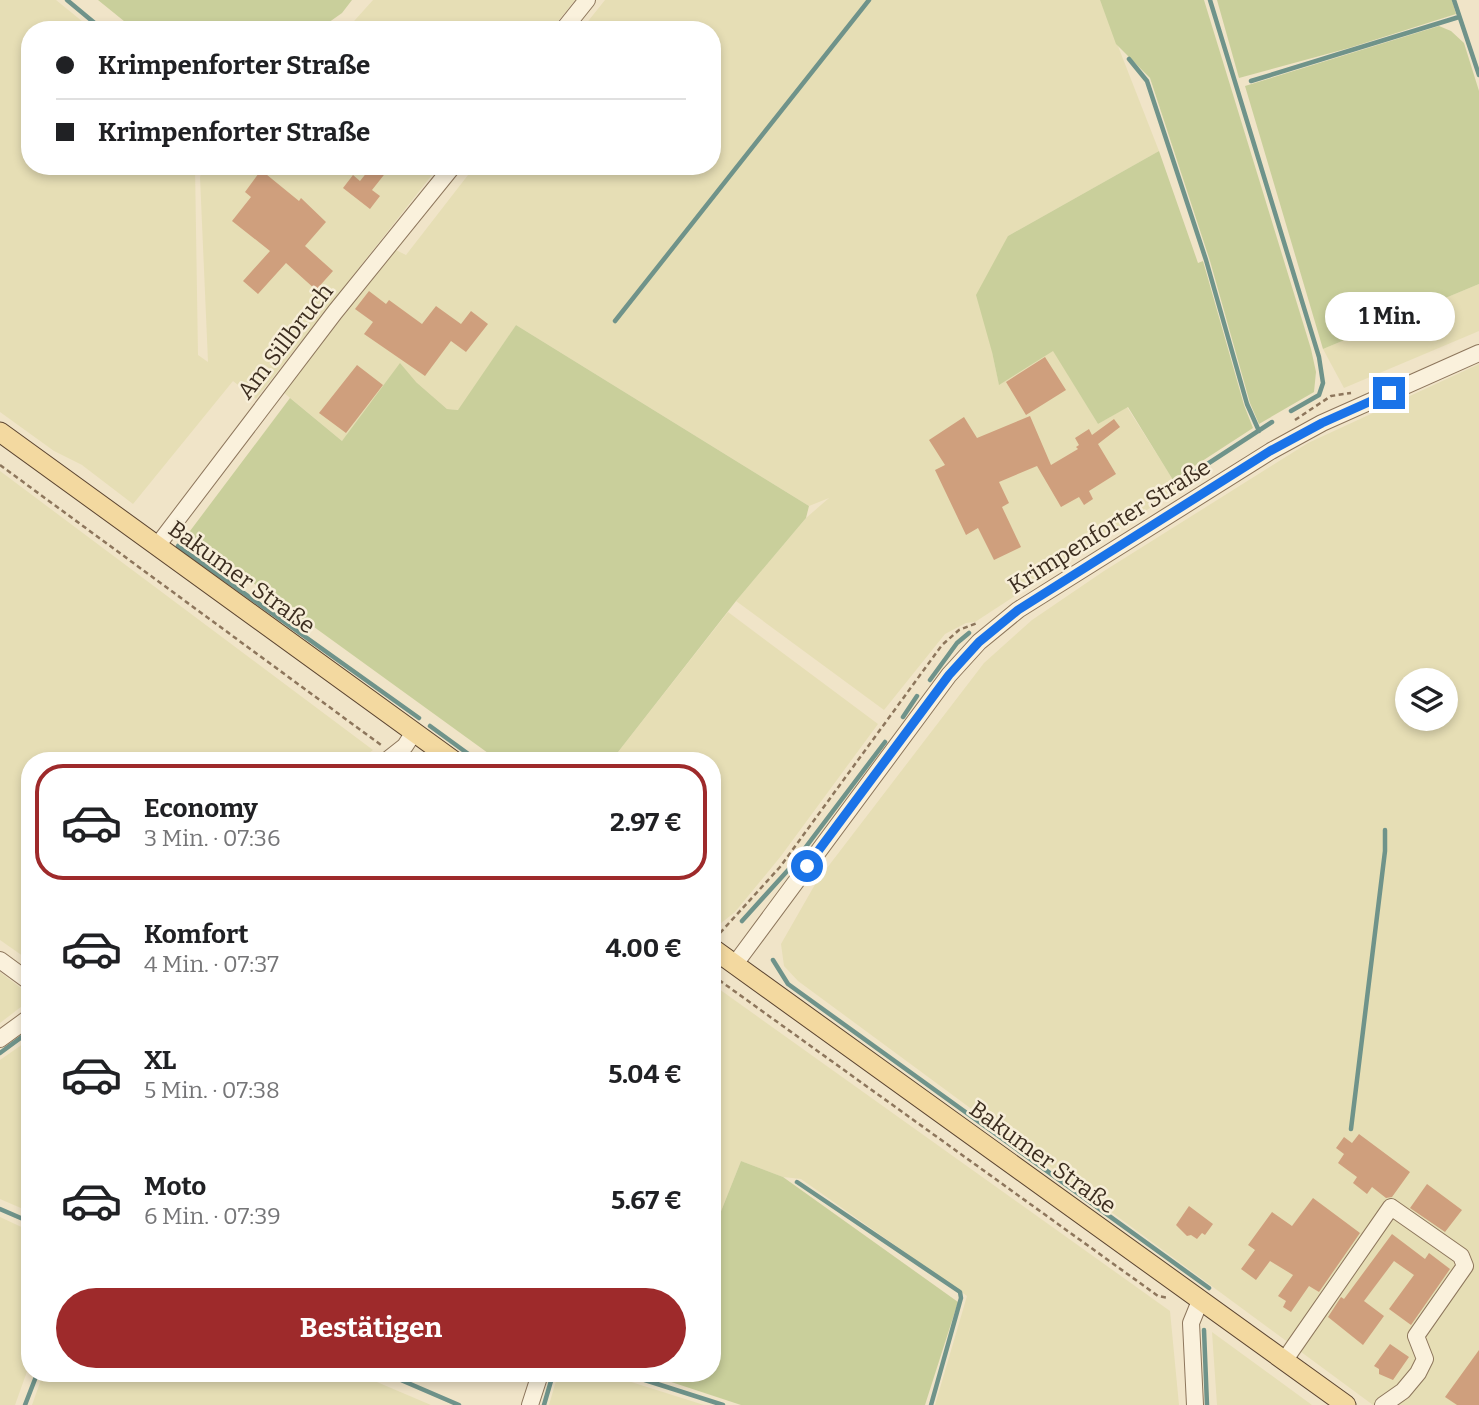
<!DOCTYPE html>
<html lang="de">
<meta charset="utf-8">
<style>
:root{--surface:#fff;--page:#f6f6f6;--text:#202124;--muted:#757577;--line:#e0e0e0;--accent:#9e2a2b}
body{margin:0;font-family:Bitter,serif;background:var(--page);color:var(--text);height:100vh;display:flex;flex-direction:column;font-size:26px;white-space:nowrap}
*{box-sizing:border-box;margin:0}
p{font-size:23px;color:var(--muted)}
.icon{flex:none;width:38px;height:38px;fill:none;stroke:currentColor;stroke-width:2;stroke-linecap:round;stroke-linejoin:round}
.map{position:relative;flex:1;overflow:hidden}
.side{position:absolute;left:21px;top:752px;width:700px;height:630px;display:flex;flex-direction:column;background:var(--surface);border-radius:28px;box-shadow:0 4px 10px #0003}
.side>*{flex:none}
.guide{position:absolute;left:21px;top:21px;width:700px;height:154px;border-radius:28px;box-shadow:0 4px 10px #0003;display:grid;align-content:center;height:154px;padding:0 35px;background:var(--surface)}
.controls{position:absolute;left:1395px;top:668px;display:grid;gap:14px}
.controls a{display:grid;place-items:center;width:63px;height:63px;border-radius:50%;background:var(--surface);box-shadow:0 4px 10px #0003;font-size:35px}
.end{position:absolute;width:32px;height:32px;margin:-16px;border:9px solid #1a73e8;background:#fff;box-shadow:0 0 0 4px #fff}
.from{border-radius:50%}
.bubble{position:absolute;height:49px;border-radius:24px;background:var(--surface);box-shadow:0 4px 10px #0003;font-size:23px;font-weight:700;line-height:49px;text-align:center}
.guide b{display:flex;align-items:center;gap:24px;height:66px;font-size:26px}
.guide b+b{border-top:2px solid var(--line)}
.guide i{width:18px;height:18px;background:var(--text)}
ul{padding:12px 0 0;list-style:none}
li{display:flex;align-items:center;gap:21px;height:116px;margin:0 14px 10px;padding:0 21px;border:4px solid transparent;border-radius:28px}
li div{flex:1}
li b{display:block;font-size:26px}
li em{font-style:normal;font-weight:700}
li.on{border-color:var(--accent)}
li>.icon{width:63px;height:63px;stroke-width:1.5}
.button{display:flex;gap:14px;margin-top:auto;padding:14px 35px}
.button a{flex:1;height:80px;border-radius:42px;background:var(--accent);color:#fff;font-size:28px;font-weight:700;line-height:80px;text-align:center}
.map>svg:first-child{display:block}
.farmland{fill:#e6deb5;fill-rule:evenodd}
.green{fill:#c9cf9b}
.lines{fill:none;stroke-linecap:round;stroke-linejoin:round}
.stream{stroke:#6f938a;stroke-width:4.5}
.building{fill:#cf9f7d}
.minor-casing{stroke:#8d765c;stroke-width:18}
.major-casing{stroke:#5b4430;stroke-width:21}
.path{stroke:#8d765c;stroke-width:2.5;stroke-dasharray:5 3.5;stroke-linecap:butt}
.minor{stroke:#faf1dc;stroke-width:16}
.major{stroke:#f3d9a0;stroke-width:19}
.route{stroke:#1a73e8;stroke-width:9}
.labels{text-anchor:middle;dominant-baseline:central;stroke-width:5;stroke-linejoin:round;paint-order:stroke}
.street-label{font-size:23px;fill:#3d2e20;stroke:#f7eed8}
</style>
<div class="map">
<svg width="1479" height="1405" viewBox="0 0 1479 1405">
<rect width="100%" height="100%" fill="#f0e4c8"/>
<path class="farmland" d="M0,0H56L93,30H30V166H195L198,355L208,362L200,177L203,166H439L256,399L233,381L133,504L82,465L54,451L0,412Z
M373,0H575L551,30H346Z
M605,0H1100L1159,151L1008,236L992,352L999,384L1053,350L1098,424L1127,407L1179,489L975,622L966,623L945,634L884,710L736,601L806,518L829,498L809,506L516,325L459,410L447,409L416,382L342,441L283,392L396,250L406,255L475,166H712V30H581Z
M1479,284V331L1344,388L1323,349Z
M1479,364V1405H1373L798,981L784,966L781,944L817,881L984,663L1032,620L1104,571L1308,443ZM1407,681H1446V719H1407Z
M0,471L373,750L358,761H30V961L0,940Z
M728,612L878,724L781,856L735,912L715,928L712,926V761H611Z
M0,972L30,995V1000L0,1023Z
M712,984L1170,1311L1179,1405H935L967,1296L801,1179L783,1177L741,1161L712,1234Z
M30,1039V1212L0,1199V1060Z
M0,1217L30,1231V1363L15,1405H0Z
M1212,1332L1312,1405H1217Z
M43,1374H358L431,1405H32Z
M558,1374H606L704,1405H549Z"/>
<path class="green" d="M98,0H352L342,13L318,30H135Z
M1100,0H1204L1311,349L1316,372L1314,392L1259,424L1250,403L1210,261L1150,78L1116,44Z
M1217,0H1452L1456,14L1349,48L1239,78Z
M1439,26L1451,31L1464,43L1479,91V284L1323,349L1245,86Z
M1159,151L1198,263L1203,261L1244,405L1253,428L1173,480L1128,407L1098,424L1053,351L999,385L992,352L976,295L1008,236Z
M516,325L809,506L806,518L736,601L611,761H499L187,535L290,398L342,441L400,363L416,382L447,409L458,410Z
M741,1161L783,1177L958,1302L925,1405H741L656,1377L658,1374H712V1234Z"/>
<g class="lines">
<path class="stream" d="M67,0L103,30
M1210,0L1319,357L1323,383L1319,395L1291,411
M1454,0L1479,75
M1129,59L1147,81L1206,260L1247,404L1259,431
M1251,81L1459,17
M615,321L869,0
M1192,474L1272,422
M178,546L419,718
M930,680L957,643L969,633
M903,717L917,696
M430,726L478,761
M369,761L373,759
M742,921L790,868L885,742
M773,960L788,984L1209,1288
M0,1053L30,1031
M1351,1129L1385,851V830
M797,1182L960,1292L961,1298L931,1405
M0,1209L30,1222
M1204,1330L1207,1405
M387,1374L459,1405
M626,1374L723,1405
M25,1405L37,1374
M544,1405L553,1374"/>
</g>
<path class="building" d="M372,166H391L372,190L380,196L370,209L343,188L353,175L360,181Z
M261,170L299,201L301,198L326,222L305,246L333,271L316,290L286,263L258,294L243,281L270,251L232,221L251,197L245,192Z
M369,291L386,304L389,300L422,324L436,306L461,324L471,311L488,324L466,352L451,341L425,376L364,334L373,322L355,309Z
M1045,357L1066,390L1026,415L1006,382Z
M357,365L383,385L346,433L319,413Z
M1030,416L1051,465L1078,449L1076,447L1079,445L1075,438L1089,429L1092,435L1114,419L1120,427L1098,444L1116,474L1089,491L1093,499L1084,505L1079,497L1061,507L1037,466L999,482L1009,503L1002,507L1021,547L994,560L978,528L966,535L935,470L945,465L929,440L964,417L977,438Z
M1359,1134L1410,1172L1392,1197L1386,1198L1372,1187L1367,1194L1353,1183L1357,1177L1338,1163L1344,1154L1336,1148L1344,1137L1352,1143Z
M1427,1184L1462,1210L1445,1232L1410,1208Z
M1313,1198L1360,1233L1319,1292L1309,1286L1291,1312L1283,1307L1286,1301L1278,1296L1293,1275L1270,1261L1256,1280L1241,1269L1255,1250L1248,1245L1272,1212L1292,1226Z
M1189,1206L1213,1224L1205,1235L1202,1233L1197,1239L1191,1235L1187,1236L1176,1225Z
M1392,1234L1425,1259L1429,1253L1450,1269L1411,1325L1389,1309L1414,1275L1394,1261L1364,1301L1384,1316L1363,1345L1328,1317L1341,1297L1344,1299Z
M1390,1344L1409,1357L1393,1380L1379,1374V1369L1374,1366Z
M1479,1350V1405H1457L1445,1397Z"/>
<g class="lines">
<defs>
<path id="minor" d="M563,30L587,0
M157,546L335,312L453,166
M386,761L405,746L414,732
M0,960L30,982
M735,964L949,675L979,642L1018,610L1271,451L1322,423L1479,353
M0,1039L30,1017
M1284,1361L1391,1207L1461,1256L1465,1266L1416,1336L1425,1359L1418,1373L1403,1391L1383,1405
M530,1405L540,1374
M1195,1405L1191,1323L1200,1301"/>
<path id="major" d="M0,432L454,761
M712,948L1346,1405"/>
</defs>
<use href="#minor" class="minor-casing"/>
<use href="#major" class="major-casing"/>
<path class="path" d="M1295,420L1331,396L1351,393
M0,465L381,745
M720,933L780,867L942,645L959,630L977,623
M712,975L1158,1296L1169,1298"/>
<use href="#minor" class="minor"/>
<use href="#major" class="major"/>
</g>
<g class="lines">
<path class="route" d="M807,866L949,675L979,642L1018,610L1270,451L1322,423L1389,393"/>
</g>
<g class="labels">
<g class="street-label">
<text transform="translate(285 341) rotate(-52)">Am Sillbruch</text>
<text transform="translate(1109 526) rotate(-32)">Krimpenforter Straße</text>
<text transform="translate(242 577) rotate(36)">Bakumer Straße</text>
<text transform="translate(1043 1157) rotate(36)">Bakumer Straße</text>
</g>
</g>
</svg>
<div class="controls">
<a><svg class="icon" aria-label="layers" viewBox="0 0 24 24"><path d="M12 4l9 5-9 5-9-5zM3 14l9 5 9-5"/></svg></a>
</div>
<i class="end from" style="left:807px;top:866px"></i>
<i class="end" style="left:1389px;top:393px"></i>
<div class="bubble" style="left:1325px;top:292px;width:130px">1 Min.</div>
<div class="guide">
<b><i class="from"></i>Krimpenforter Straße</b>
<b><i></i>Krimpenforter Straße</b>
</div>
<section class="side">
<ul>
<li class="on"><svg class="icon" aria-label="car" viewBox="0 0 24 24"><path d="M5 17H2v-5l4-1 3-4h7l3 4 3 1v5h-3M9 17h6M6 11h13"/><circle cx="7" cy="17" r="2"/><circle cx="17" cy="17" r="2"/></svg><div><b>Economy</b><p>3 Min. · 07:36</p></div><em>2.97 €</em></li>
<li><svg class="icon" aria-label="car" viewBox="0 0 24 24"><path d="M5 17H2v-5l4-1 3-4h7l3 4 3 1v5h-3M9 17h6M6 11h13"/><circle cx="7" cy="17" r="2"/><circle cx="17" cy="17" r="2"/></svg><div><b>Komfort</b><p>4 Min. · 07:37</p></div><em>4.00 €</em></li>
<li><svg class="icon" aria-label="car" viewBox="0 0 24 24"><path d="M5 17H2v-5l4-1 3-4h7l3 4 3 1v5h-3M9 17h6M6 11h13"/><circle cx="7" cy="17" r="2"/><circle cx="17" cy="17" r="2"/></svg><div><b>XL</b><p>5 Min. · 07:38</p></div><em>5.04 €</em></li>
<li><svg class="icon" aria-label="car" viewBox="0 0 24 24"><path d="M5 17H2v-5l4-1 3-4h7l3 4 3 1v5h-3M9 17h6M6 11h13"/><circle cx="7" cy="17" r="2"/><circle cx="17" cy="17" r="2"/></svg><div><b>Moto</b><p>6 Min. · 07:39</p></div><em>5.67 €</em></li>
</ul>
<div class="button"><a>Bestätigen</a></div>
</section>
</div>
